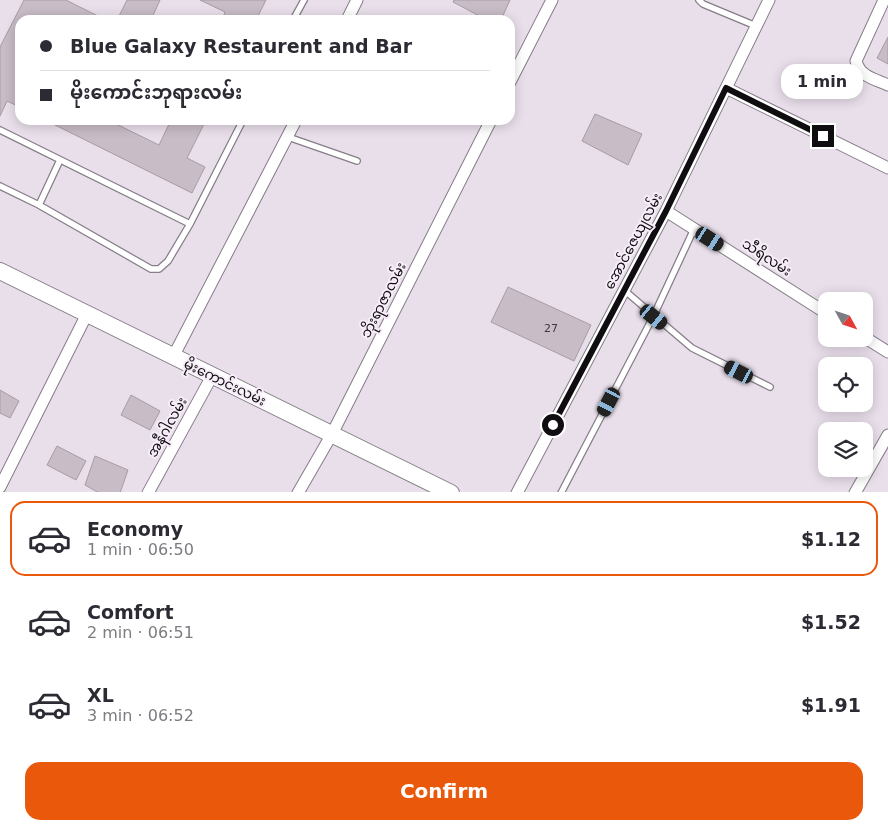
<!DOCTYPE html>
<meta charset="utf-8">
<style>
:root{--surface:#fff;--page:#f7f7f7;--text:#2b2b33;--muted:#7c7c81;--line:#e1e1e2;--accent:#ea580c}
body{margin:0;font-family:"DejaVu Sans","Noto Sans Myanmar",sans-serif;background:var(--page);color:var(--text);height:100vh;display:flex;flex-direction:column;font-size:19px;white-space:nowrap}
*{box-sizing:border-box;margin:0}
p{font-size:16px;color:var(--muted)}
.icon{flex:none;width:28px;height:28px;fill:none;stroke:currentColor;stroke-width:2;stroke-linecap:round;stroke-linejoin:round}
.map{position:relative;height:492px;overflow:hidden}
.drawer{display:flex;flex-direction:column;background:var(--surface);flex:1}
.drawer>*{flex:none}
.top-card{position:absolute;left:15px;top:15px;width:500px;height:110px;border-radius:15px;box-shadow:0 2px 12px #0003;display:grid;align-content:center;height:110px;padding:0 25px;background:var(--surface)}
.needle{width:32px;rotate:130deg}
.buttons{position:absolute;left:818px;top:292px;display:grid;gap:10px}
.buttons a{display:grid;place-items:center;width:55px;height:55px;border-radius:10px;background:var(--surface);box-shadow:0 2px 12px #0003;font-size:25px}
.end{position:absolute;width:22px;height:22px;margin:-11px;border:6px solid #100d11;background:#fff;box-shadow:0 0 0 2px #fff}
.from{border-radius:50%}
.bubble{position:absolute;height:35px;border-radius:15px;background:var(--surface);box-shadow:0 2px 12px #0003;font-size:16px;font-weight:700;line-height:35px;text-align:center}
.car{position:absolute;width:15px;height:30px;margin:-15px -8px;border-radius:6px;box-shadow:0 0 4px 1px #0007;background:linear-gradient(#222 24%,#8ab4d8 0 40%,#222 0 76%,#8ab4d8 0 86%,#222 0)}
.top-card b{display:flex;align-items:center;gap:18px;height:48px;font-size:19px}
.top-card b+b{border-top:1px solid var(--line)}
.top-card i{width:12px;height:12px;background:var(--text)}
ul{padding:9px 0 0;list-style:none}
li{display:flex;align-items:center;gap:15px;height:75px;margin:0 10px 8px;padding:0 15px;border:2px solid transparent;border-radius:15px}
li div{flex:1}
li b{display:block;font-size:19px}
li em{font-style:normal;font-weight:700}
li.current{border-color:var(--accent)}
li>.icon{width:45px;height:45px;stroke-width:1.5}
.action{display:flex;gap:10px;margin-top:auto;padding:10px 25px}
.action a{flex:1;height:58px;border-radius:15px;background:var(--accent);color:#fff;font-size:20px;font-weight:700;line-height:58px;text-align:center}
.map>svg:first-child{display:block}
.building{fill:#c8bcc6;stroke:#a79ca5}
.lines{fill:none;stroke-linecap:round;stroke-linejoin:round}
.lane-casing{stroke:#857d87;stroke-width:8}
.street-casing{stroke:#857d87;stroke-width:13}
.secondary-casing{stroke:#857d87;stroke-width:18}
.lane{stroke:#fff;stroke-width:5.5}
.street{stroke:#fff;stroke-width:11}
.secondary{stroke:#fff;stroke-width:16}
.route{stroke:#100d11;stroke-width:6}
.labels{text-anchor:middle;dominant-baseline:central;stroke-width:4;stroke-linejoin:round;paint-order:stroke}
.number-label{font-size:11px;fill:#3e393e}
.street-label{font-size:14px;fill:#100d11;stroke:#f6edf8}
</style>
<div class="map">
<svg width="888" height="493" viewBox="0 0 888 493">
<rect width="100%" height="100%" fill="#e9dfeb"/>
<path class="building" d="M24,0H66L106,20H20V107L7,101L0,116V47Z
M127,0H160L151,20H117Z
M200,0H266L256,20H222L225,12Z
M454,0H510L501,20H487L453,2Z
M888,37V64L877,58Z
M595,114L642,134L628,165L582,141Z
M45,120H108L159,145L171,120H206L187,158L205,167L192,193Z
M508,287L591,325L574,361L491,322Z
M0,390L19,401L10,418L0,413Z
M131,395L160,411L150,430L121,415Z
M57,446L86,461L76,480L47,465Z
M95,456L128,470L120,493H99L85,485Z"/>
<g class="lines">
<defs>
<path id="lane" d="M699,0L703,4L756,26
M293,20L304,0
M0,130L190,224
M288,137L357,161
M0,186L39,205L151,269H159L168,261L190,224L243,120
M39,205L60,160
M624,290L692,348L770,387
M561,493L653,317L694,229"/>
<path id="street" d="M884,0L856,61C860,77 875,79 888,85
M347,20L357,0
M510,82L552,0
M726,88L888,168
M666,211L826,313
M864,337L888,352
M173,357L296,120
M0,487L87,314
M148,493L212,376
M298,493L332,434L491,120
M517,493L666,211L769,0
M855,493L888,435"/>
<path id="secondary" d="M0,271L451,493"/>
</defs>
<use href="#lane" class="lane-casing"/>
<use href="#street" class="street-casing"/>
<use href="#secondary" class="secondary-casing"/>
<use href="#lane" class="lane"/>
<use href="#street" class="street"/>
<use href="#secondary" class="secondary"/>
</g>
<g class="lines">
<path class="route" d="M553,425L666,211L726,88L823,136"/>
</g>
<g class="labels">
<g class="number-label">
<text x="551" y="328">27</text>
</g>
<g class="street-label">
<text transform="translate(633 241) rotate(-62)">အောင်ဇေယျလမ်း</text>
<text transform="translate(767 257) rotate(33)">သီရိလမ်း</text>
<text transform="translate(383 300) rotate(-63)">ဘိုးရာဇာလမ်း</text>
<text transform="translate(225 382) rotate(26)">မိုးကောင်းလမ်း</text>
<text transform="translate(167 427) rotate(-61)">အနီဂါလမ်း</text>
</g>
</g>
</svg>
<div class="buttons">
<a><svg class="needle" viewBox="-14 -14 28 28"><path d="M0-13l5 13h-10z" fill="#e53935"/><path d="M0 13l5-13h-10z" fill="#7c7c81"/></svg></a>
<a><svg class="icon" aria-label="locate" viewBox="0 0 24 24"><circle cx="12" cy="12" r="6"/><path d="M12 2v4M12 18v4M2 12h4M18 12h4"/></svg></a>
<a><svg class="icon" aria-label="layers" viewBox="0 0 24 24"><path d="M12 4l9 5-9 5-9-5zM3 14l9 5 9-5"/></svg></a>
</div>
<i class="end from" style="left:553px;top:425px"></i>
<i class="end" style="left:823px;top:136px"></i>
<div class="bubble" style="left:781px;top:64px;width:82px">1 min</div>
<i class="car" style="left:710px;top:239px;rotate:123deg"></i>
<i class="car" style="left:654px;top:317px;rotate:129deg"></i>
<i class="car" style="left:739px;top:372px;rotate:297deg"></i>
<i class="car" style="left:609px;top:402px;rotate:208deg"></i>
<div class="top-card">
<b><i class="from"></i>Blue Galaxy Restaurent and Bar</b>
<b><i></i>မိုးကောင်းဘုရားလမ်း</b>
</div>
</div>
<section class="drawer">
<ul>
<li class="current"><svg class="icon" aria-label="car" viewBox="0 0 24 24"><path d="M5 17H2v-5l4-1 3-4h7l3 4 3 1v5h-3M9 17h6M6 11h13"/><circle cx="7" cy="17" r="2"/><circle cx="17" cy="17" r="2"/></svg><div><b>Economy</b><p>1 min · 06:50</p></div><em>$1.12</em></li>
<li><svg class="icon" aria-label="car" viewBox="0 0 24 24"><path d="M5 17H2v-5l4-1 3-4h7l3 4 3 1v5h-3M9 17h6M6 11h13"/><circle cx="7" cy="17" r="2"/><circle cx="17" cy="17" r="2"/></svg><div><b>Comfort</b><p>2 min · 06:51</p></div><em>$1.52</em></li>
<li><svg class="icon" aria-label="car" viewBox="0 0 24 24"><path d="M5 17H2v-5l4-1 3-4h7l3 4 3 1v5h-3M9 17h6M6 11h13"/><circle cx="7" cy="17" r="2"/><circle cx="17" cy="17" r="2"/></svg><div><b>XL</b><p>3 min · 06:52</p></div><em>$1.91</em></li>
</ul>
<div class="action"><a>Confirm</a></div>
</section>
